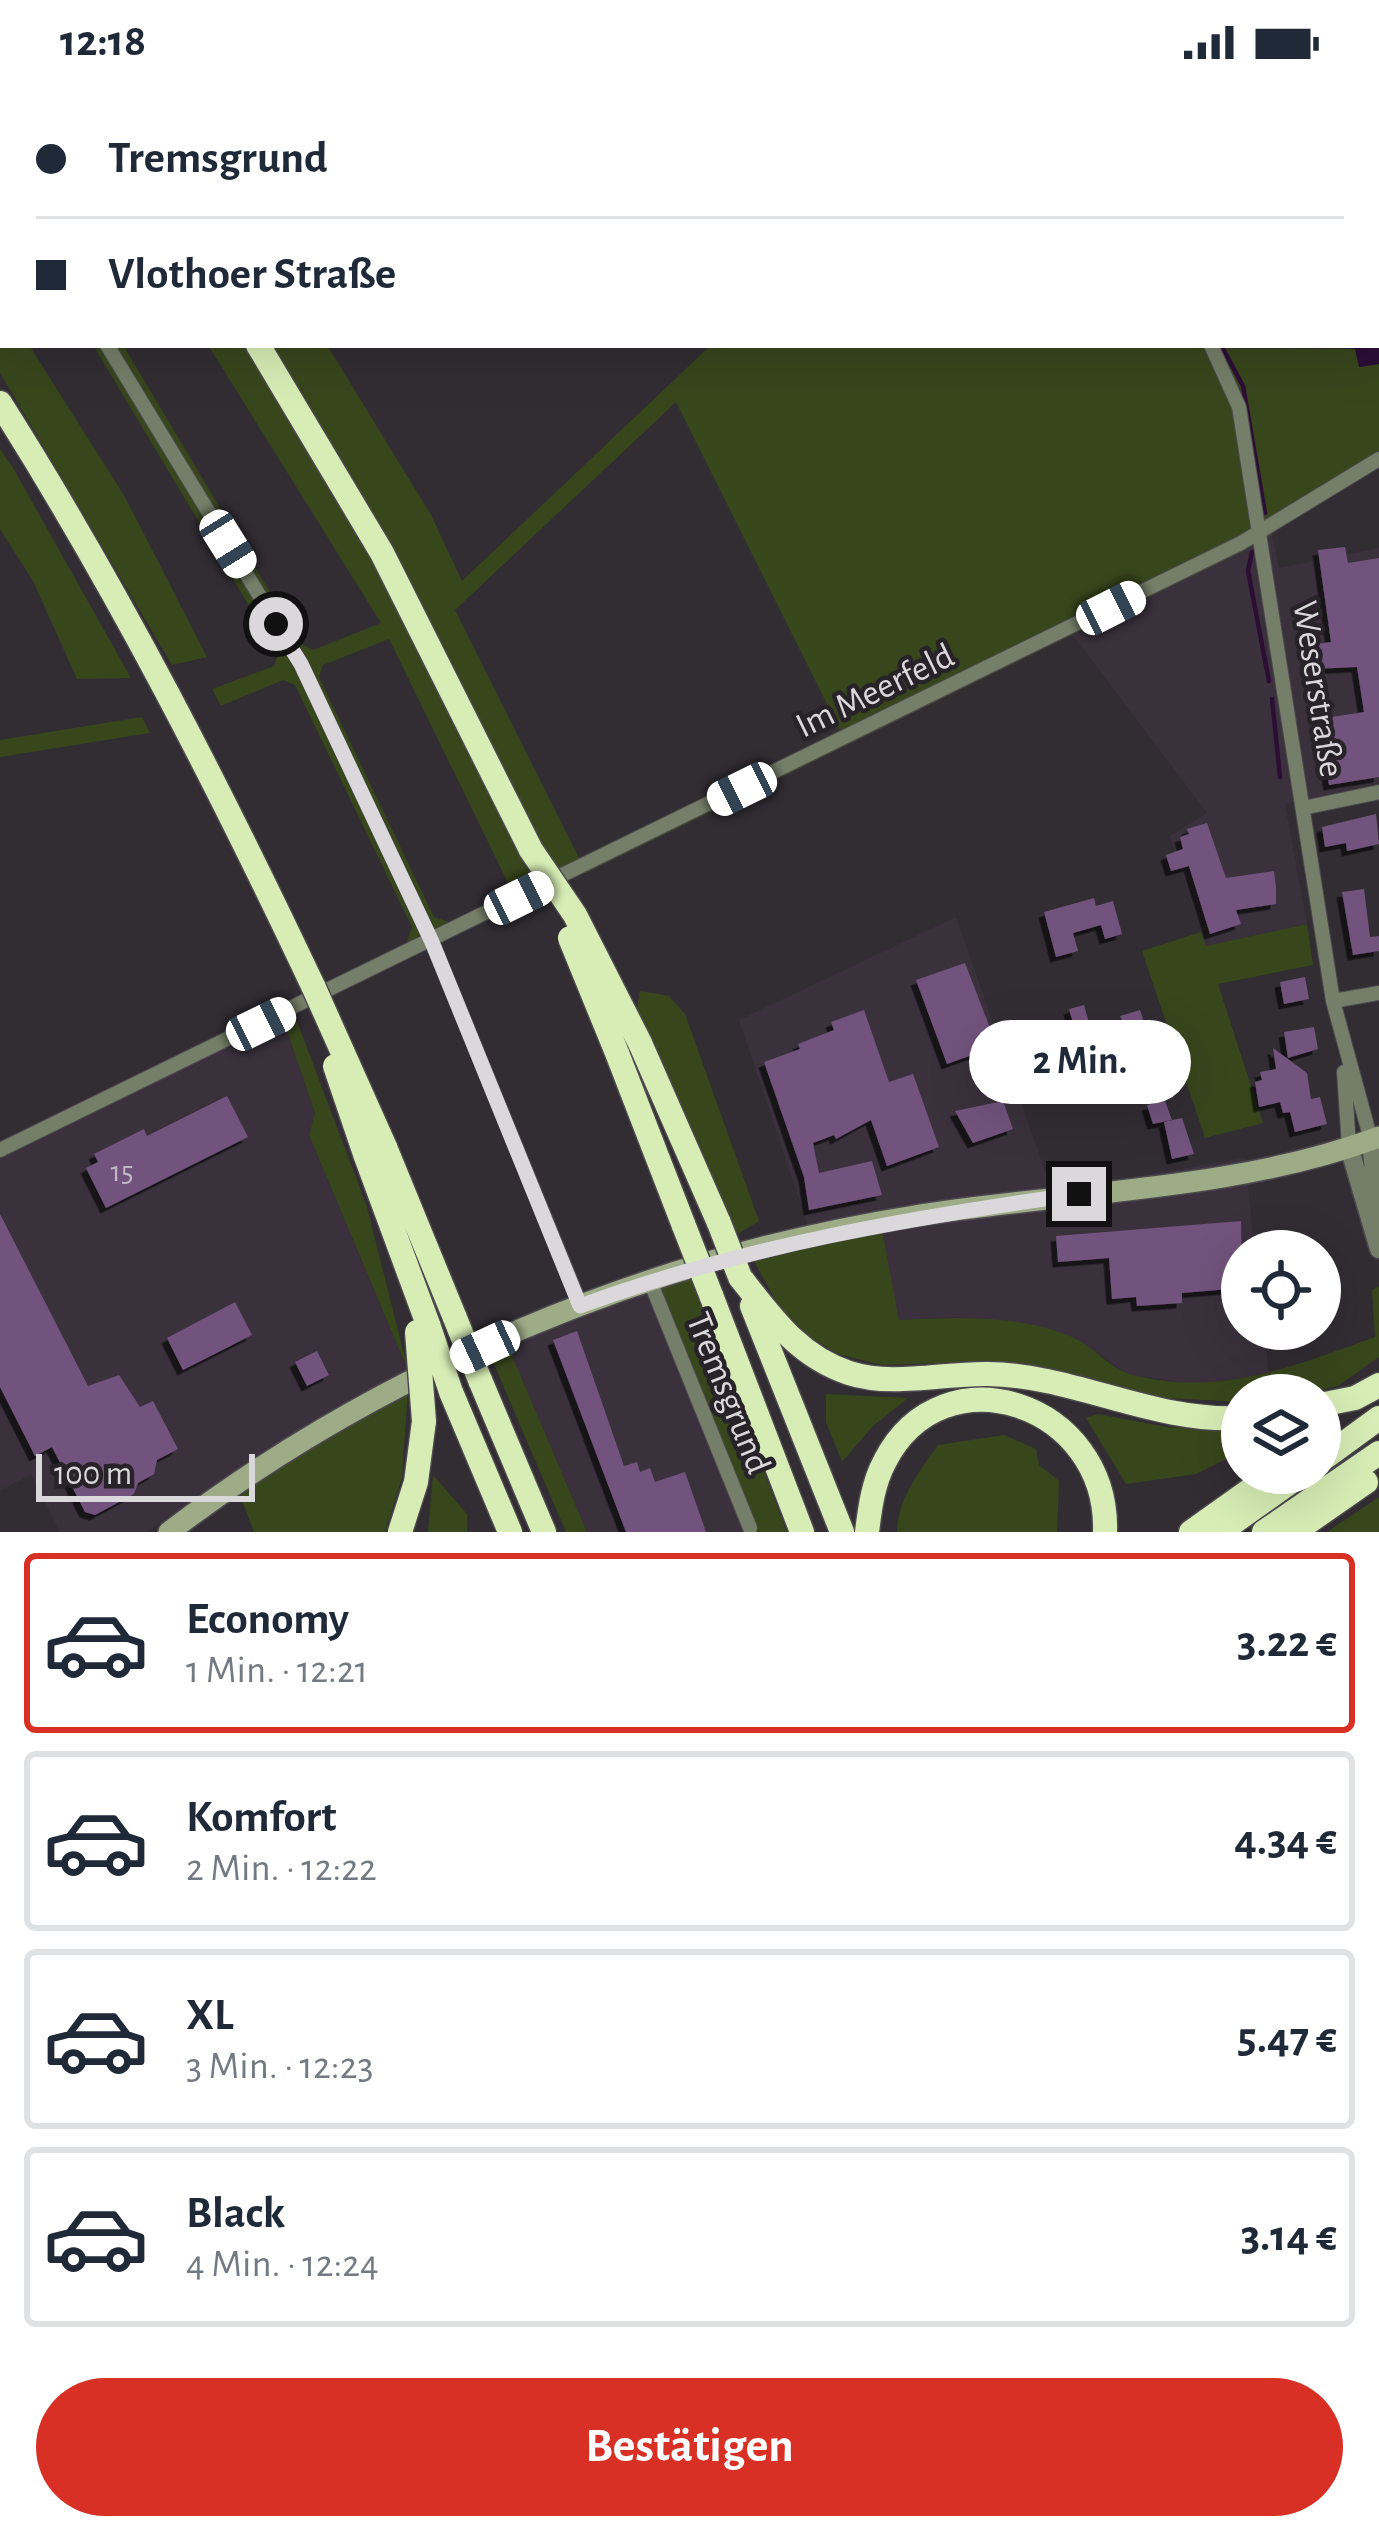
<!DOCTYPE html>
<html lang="de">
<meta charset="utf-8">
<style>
:root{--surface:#fff;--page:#f6f6f7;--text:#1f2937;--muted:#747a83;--line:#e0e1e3;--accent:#d93025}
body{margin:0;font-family:"Alegreya Sans",sans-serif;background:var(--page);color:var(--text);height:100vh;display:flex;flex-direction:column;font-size:45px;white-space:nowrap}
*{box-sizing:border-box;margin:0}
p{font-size:39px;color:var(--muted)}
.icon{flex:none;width:66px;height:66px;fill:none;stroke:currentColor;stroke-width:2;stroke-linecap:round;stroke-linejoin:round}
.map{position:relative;height:1448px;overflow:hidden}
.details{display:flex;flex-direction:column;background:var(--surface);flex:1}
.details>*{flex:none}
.banner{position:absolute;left:0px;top:0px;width:1380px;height:264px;box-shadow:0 12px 48px #0002;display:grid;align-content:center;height:264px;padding:0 36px;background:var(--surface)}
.buttons{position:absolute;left:1221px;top:1146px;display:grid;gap:24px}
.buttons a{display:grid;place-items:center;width:120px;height:120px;border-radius:50%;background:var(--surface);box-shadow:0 12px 48px #0002;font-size:60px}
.scale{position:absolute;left:36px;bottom:30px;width:219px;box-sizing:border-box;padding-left:12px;border:6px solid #dbd8dc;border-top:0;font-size:33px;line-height:42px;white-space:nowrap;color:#dbd8dc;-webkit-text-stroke:9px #272329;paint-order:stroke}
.end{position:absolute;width:54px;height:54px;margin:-27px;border:15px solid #dbd8dc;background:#111;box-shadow:0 0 0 6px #111}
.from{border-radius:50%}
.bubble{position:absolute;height:84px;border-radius:42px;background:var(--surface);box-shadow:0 12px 48px #0002;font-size:39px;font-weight:700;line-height:84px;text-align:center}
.car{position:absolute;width:36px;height:72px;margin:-36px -18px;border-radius:15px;box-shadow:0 0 9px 3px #0007;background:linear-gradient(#fff 24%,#345 0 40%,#fff 0 76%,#345 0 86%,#fff 0)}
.banner b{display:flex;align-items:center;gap:42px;height:114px;font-size:45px}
.banner b+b{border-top:3px solid var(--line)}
.banner i{width:30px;height:30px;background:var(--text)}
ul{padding:21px 0 0;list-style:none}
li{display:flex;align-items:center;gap:36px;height:180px;margin:0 24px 18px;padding:0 12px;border:6px solid var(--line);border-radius:12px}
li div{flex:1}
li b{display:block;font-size:45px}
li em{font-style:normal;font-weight:700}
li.active{border-color:var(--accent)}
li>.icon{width:108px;height:108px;stroke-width:1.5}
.action{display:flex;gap:24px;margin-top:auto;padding:24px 36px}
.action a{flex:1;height:138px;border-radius:72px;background:var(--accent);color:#fff;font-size:48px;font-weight:700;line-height:138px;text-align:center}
.status{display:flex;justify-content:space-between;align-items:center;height:84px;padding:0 60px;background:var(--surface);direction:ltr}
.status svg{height:33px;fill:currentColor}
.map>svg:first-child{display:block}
.built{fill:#3a313d}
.green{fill:#38461c;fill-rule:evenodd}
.water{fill:#2c0e35}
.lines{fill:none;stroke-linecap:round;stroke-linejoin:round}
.stream{stroke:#2c0e35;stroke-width:4.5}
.building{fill:#72527d;filter:url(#shadow)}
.minor-casing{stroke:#4c484e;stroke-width:16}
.tertiary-casing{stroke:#4c484e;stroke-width:21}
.secondary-casing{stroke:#4c484e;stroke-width:24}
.motorway-casing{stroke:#4c484e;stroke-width:27}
.minor{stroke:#757e68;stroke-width:14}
.tertiary{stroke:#757e68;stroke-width:18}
.secondary{stroke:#9dab87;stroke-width:21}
.motorway{stroke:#d7edb5;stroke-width:24}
.motorway-bridge-casing{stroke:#4c484e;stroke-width:27;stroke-linecap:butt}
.motorway-bridge{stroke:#d7edb5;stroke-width:24}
.route{stroke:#dbd8dc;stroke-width:15}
.labels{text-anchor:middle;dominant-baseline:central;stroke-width:9;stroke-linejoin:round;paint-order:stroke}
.number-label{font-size:30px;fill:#c1b6c4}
.street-label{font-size:36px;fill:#dbd8dc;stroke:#272329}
</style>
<div class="status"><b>12:18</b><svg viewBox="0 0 49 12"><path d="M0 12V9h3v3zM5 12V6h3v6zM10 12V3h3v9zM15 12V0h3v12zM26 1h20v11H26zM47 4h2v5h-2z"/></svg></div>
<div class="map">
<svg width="1379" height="1448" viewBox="0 0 1379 1448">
<defs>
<filter id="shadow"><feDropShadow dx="-5.5" dy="5.5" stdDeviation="0" flood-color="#0009"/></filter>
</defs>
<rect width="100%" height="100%" fill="#312d33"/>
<path class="built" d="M1272,451L1279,484L1379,464V699L1285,720L1307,840L1206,862L1170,752L1207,729L1073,551Z
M956,833L1052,1107L1245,1074L1255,1167H1242V1245H1264L1269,1291L1197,1300L1129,1291L1076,1254L959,1233L898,1236L814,1160L739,936Z
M278,921L315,1030L309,1051L409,1290L291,1352L146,1448H60L31,1390L0,1407V1057Z
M652,1191L754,1448H587L502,1248L560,1217Z"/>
<path class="green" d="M0,0H135L3,3V183Z
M0,214L3,261H29L125,413L207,573L172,581L0,289Z
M93,261H123L301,560L313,566L381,539L208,261H327L431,431L462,497L711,261L1355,265L1360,283L1379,280V368L1272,432V451L1240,469L586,789L578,775L512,807L389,555L323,581L319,593L434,833L449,838L407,858L412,843L295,601L283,596L221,622L212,605L274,582L278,570ZM676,318L840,646L579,774L455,526Z
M0,365L13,384L131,594L77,595L33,497L0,445Z
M142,633L150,649L0,673V656Z
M1307,840L1313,881L1218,900L1263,1039L1205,1054L1142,867L1201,848L1206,862Z
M640,907L669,912L685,930L759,1137L738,1150L636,931Z
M289,916L367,1123L409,1290L402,1394L385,1448H254L232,1389L409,1289L309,1051L315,1029L278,921Z
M882,1146L899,1236C956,1233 1017,1230 1072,1253C1093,1261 1109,1285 1133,1291C1221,1313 1294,1282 1375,1253L1372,1206L1379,1202V1273L1338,1302L1300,1311H1242V1318L1148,1313L1038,1282L997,1277L882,1281L838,1270L788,1239L754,1177Z
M686,1183L787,1448H755L652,1191Z
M502,1248L587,1448H566L484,1257Z
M826,1310L908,1314L873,1342L842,1378L826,1338Z
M1098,1330L1167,1343L1242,1347V1367L1196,1390L1126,1400L1086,1334Z
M1004,1351L1036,1365L1039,1381L1059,1397L1057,1448H897C898,1414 919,1388 938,1361Z
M433,1391L467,1430V1448H428Z
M1379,1413V1448H1328L1330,1446Z"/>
<path class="water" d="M1298,0H1379V280L1359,283L1355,265L1315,261H1377V3H1295Z"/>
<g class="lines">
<path class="stream" d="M1029,0L1031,3
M1221,261L1243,302L1265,429
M1252,468L1248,487L1269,597
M1272,615L1280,693"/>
</g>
<path class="building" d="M1345,463L1348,479L1379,474V693L1329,701L1319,635L1364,628L1357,583L1312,585L1309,561L1331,558L1318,466Z
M1376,730L1379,760L1347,767L1346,759L1325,763L1322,743Z
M1207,739L1226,794L1274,787L1276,803V820L1236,826L1241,840L1210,850L1189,782L1171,787L1166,771L1183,765L1180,753L1189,750L1187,745Z
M1364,805L1370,853L1379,852V867L1353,871L1342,808Z
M1094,814L1096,822L1113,817L1122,850L1105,855L1101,841L1073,849L1078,867L1056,873L1044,828Z
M965,879L997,962L947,980L916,896Z
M1305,893L1309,915L1284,920L1280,898Z
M1084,921L1099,974L1076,980L1065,942L1073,939L1069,925Z
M864,926L889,998L913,990L939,1063L887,1082L871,1036L836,1055L834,1051L813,1059L819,1089L872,1077L882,1111L809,1126L804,1093L764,978L800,965L798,960L834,946L831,938Z
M1140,926L1144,938L1153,936L1162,961L1163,970L1149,981L1138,977L1120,932Z
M1314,943L1318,965L1288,974L1284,948Z
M1273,964L1307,989L1311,1015L1320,1013L1327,1040L1295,1048L1290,1028L1283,1029L1280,1018L1259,1023L1255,998L1262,996L1260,988L1276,985Z
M227,1012L248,1053L106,1124L86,1084L98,1078L94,1070L144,1045L147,1052Z
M1003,1017L1013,1045L973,1059L955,1027Z
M1165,1017L1172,1036L1153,1040L1147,1021Z
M1182,1034L1194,1070L1172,1075L1164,1038Z
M0,1130L88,1302L119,1291L140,1323L153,1317L178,1365L157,1376L154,1390L138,1399L134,1410L95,1431L85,1428L52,1363L35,1372L0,1303Z
M1241,1137L1242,1204L1182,1209V1219L1137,1222L1136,1213L1112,1215L1109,1174L1058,1178L1056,1152Z
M1297,1154L1301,1167H1264L1263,1164Z
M235,1218L252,1251L183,1286L167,1254Z
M577,1247L624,1382L637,1378L640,1388L650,1384L655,1398L685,1388L706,1448H626L553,1256Z
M317,1267L329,1291L307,1302L295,1278Z"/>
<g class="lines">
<defs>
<path id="minor" d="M1008,0L1011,3
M0,101L3,99
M0,169L3,171
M107,261L301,580L432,858L581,1222
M1211,261L1239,323L1333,917L1371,1056
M1303,724L1379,708
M1333,917L1379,909
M1344,988L1349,1063
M0,1066L1241,459L1379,375
M650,1197L750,1444"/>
<path id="tertiary" d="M1371,1056L1379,1141
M1349,1063L1379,1165"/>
<path id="secondary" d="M169,1448C384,1285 648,1174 914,1132C1068,1107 1231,1108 1379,1053"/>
<path id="motorway" d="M93,0L95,3
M258,261L382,469L531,766
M0,319C119,507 219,703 314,904
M640,959L719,1139
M617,969L684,1142
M385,1063L455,1234
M365,1070L429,1243
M740,1193C772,1234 798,1272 849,1289C892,1303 944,1289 988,1290C1075,1291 1153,1339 1242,1334
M711,1211L802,1448
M752,1222L842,1448
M480,1296L544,1448
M451,1308L510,1448
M1320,1321L1355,1314L1379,1301
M1320,1377L1379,1334
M400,1448L416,1398L424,1337
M867,1448C870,1424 873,1399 885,1377C943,1264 1109,1319 1105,1448
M1191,1448L1274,1389
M1220,1448L1303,1389
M1264,1448L1379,1369
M1294,1448L1366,1398"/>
</defs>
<use href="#minor" class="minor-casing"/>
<use href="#tertiary" class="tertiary-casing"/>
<use href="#secondary" class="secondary-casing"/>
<use href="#motorway" class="motorway-casing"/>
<use href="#minor" class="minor"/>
<use href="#tertiary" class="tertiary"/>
<use href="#secondary" class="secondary"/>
<use href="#motorway" class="motorway"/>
<defs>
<path id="motorway-bridge" d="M531,766L575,831L640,959
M570,854L617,969
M314,904L385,1063
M335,982L365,1070
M719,1139L740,1193
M684,1142L711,1211
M455,1234L480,1296
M429,1243L451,1308
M417,1248L424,1337"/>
</defs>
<use href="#motorway-bridge" class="motorway-bridge-casing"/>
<use href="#motorway-bridge" class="motorway-bridge"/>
</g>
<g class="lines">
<path class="route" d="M276,540L301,580L432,858L580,1222C744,1162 908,1134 1079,1110"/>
</g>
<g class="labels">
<g class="number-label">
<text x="122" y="1088">15</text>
</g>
<g class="street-label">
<text transform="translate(1318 605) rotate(81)">Weserstraße</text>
<text transform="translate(875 607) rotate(-26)">Im Meerfeld</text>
<text transform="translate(728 1309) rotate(68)">Tremsgrund</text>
</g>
</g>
</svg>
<div class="buttons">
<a><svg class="icon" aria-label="locate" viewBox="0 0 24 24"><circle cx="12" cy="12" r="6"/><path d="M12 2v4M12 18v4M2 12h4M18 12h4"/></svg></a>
<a><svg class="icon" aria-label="layers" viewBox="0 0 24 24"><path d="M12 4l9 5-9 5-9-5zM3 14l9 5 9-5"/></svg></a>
</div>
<div class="scale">100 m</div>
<i class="end from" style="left:276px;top:540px"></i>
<i class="end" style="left:1079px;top:1110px"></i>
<div class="bubble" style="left:969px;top:936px;width:222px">2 Min.</div>
<i class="car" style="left:228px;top:460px;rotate:148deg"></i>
<i class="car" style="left:1111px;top:524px;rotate:63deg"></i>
<i class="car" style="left:742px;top:705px;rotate:244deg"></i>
<i class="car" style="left:519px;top:814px;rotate:64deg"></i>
<i class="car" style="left:261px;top:940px;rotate:64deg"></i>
<i class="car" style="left:485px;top:1263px;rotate:245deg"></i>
<div class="banner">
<b><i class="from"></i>Tremsgrund</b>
<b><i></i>Vlothoer Straße</b>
</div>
</div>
<section class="details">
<ul>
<li class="active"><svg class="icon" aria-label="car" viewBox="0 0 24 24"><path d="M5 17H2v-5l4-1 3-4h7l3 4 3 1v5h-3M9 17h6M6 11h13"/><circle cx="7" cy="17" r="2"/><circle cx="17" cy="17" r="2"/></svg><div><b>Economy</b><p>1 Min. · 12:21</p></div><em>3.22 €</em></li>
<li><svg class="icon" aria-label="car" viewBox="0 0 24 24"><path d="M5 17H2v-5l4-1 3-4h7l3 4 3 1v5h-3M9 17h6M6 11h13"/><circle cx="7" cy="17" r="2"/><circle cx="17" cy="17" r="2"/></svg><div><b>Komfort</b><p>2 Min. · 12:22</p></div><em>4.34 €</em></li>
<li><svg class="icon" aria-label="car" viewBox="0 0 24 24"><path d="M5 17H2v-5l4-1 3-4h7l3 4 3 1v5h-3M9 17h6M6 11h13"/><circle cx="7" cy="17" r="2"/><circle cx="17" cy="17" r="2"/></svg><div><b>XL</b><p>3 Min. · 12:23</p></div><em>5.47 €</em></li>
<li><svg class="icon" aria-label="car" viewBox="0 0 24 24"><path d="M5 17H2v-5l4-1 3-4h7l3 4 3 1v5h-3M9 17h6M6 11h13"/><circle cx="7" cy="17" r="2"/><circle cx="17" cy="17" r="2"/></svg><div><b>Black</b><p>4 Min. · 12:24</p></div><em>3.14 €</em></li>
</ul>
<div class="action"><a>Bestätigen</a></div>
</section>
